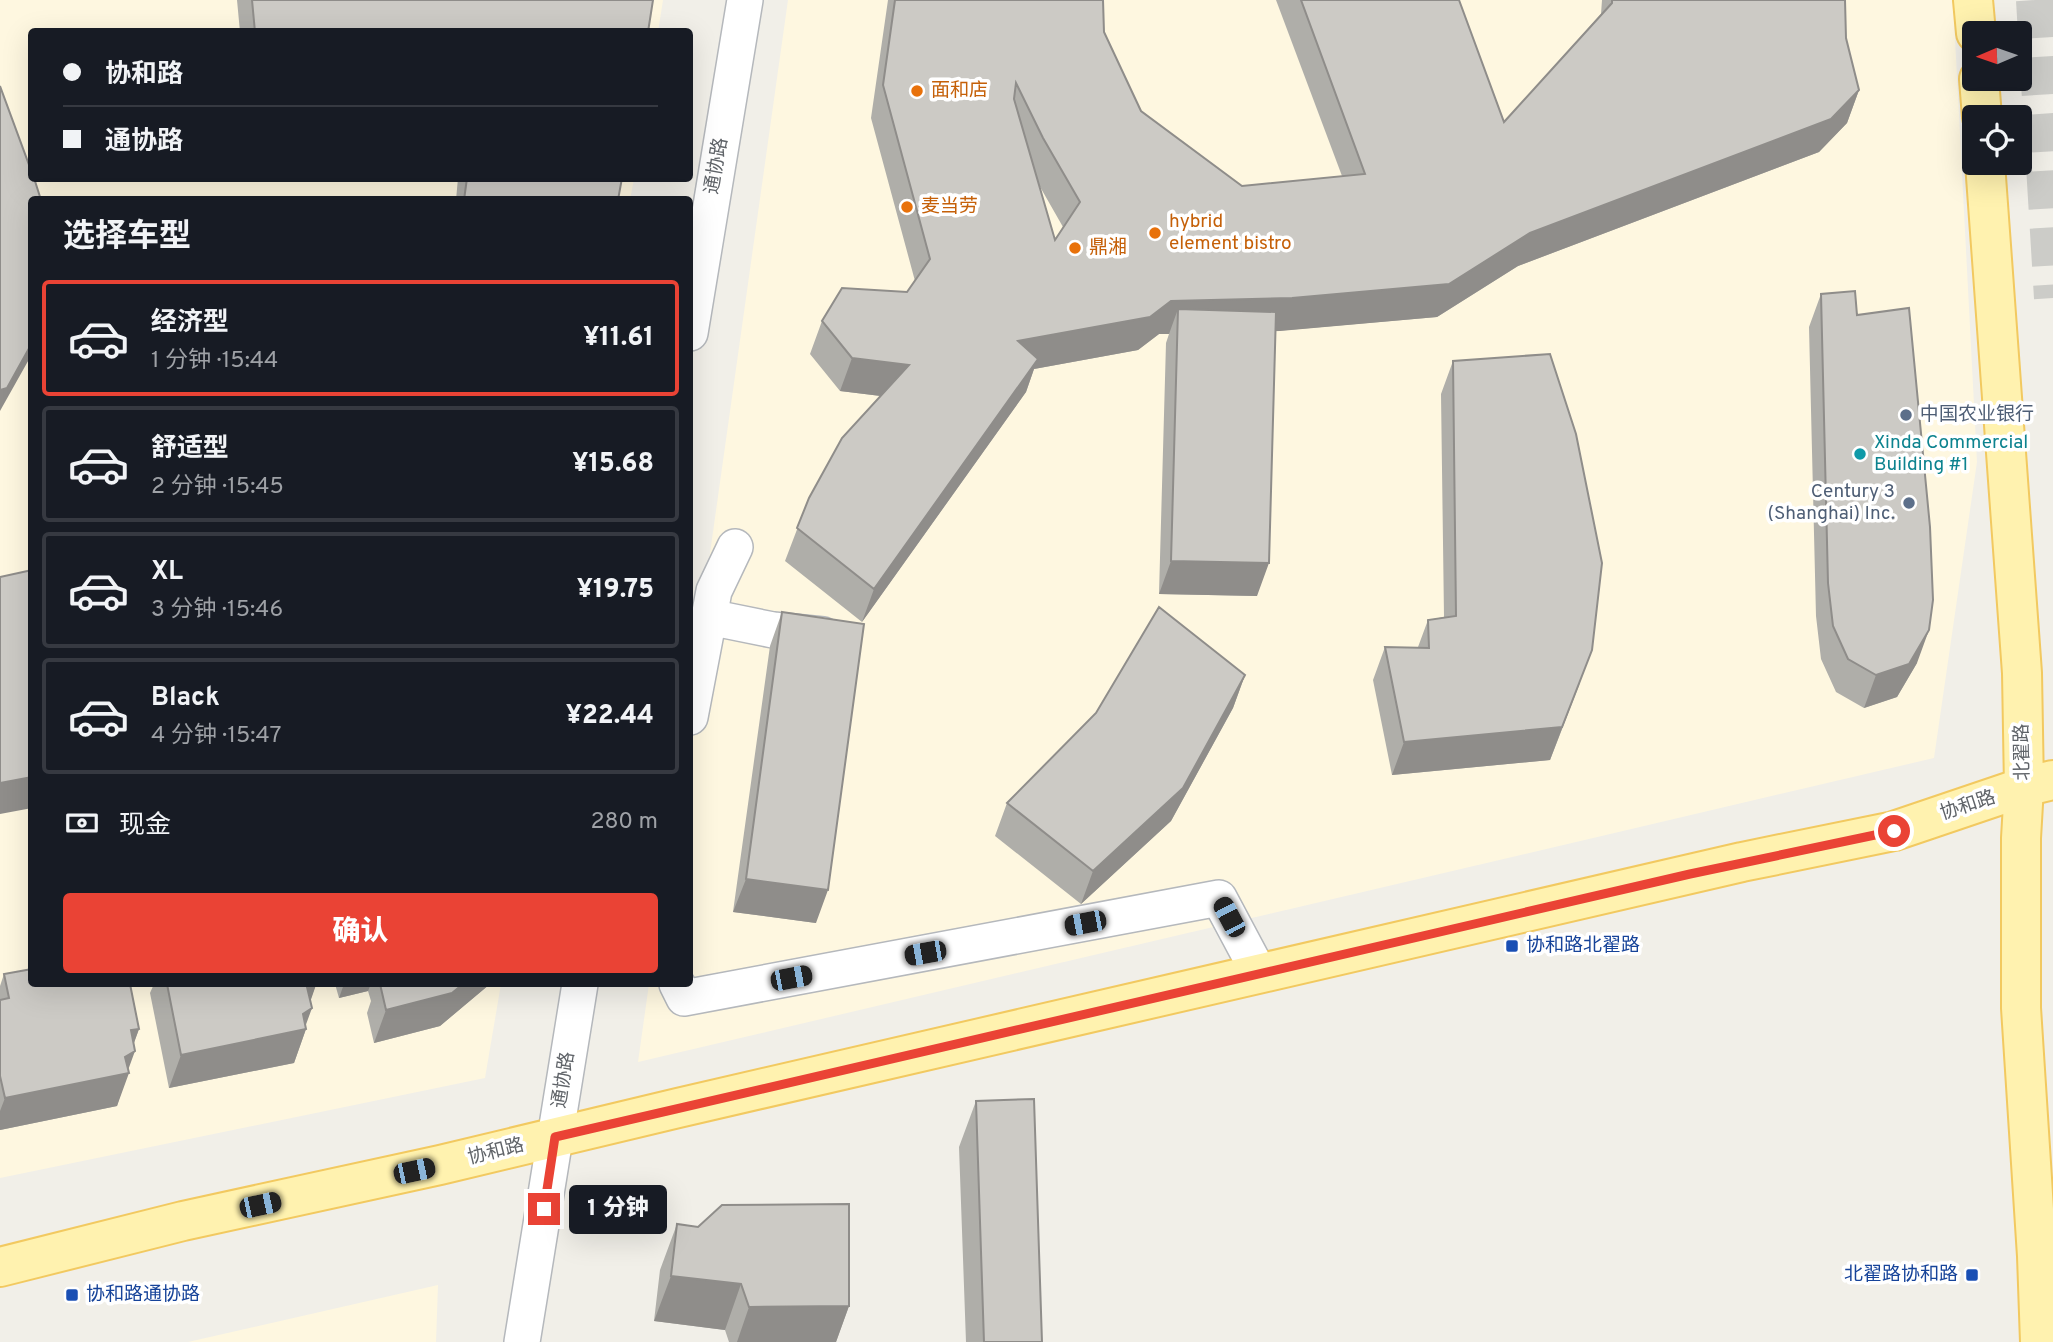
<!DOCTYPE html>
<html lang="zh">
<meta charset="utf-8">
<style>
:root{--surface:#171b24;--page:#20242c;--text:#f1f3f6;--muted:#9ea1a6;--line:#363941;--accent:#ea4335}
body{margin:0;font-family:Overpass,"Noto Sans SC",sans-serif;background:var(--page);color:var(--text);height:100vh;display:flex;flex-direction:column;font-size:26px;white-space:nowrap}
*{box-sizing:border-box;margin:0}
p{font-size:23px;color:var(--muted)}
.icon{flex:none;width:38px;height:38px;fill:none;stroke:currentColor;stroke-width:2;stroke-linecap:round;stroke-linejoin:round}
.map{position:relative;flex:1;overflow:hidden}
.details{position:absolute;left:28px;top:196px;width:665px;height:791px;display:flex;flex-direction:column;background:var(--surface);border-radius:7px;box-shadow:0 7px 28px #0002}
.details>*{flex:none}
.top-card{position:absolute;left:28px;top:28px;width:665px;height:154px;border-radius:7px;box-shadow:0 7px 28px #0002;display:grid;align-content:center;height:154px;padding:0 35px;background:var(--surface)}
.needle{width:46px;rotate:268deg}
.controls{position:absolute;left:1962px;top:21px;display:grid;gap:14px}
.controls a{display:grid;place-items:center;width:70px;height:70px;border-radius:7px;background:var(--surface);box-shadow:0 7px 28px #0002;font-size:35px}
.end{position:absolute;width:32px;height:32px;margin:-16px;border:9px solid #ea4335;background:#fff;box-shadow:0 0 0 4px #fff}
.from{border-radius:50%}
.bubble{position:absolute;height:49px;border-radius:7px;background:var(--surface);box-shadow:0 7px 28px #0002;font-size:23px;font-weight:800;line-height:49px;text-align:center}
.car{position:absolute;width:21px;height:42px;margin:-21px -10px;border-radius:9px;box-shadow:0 0 5px 2px #0007;background:linear-gradient(#222 24%,#8ab4d8 0 40%,#222 0 76%,#8ab4d8 0 86%,#222 0)}
.top-card b{display:flex;align-items:center;gap:24px;height:66px;font-size:26px}
.top-card b+b{border-top:2px solid var(--line)}
.top-card i{width:18px;height:18px;background:var(--text)}
ul{padding:0;list-style:none}
li{display:flex;align-items:center;gap:21px;height:116px;margin:0 14px 10px;padding:0 21px;border:4px solid var(--line);border-radius:7px}
li div{flex:1}
li b{display:block;font-size:26px}
li em{font-style:normal;font-weight:800}
li.on{border-color:var(--accent)}
li>.icon{width:63px;height:63px;stroke-width:1.5}
h2{padding:0 35px;font-size:32px;line-height:84px}
.pay{display:flex;align-items:center;gap:18px;height:77px;padding:0 35px;font-size:26px}
.pay p{margin-inline-start:auto}
.button{display:flex;gap:14px;margin-top:auto;padding:14px 35px}
.button a{flex:1;height:80px;border-radius:7px;background:var(--accent);color:#fff;font-size:28px;font-weight:800;line-height:80px;text-align:center}
.map>svg:first-child{display:block}
.commercial{fill:#fef7e0}
.lines{fill:none;stroke-linecap:round;stroke-linejoin:round}
.highway-tunnel{stroke:#ccccc8;stroke-width:38;stroke-dasharray:38 19;stroke-linecap:butt}
.minor-casing{stroke:#b5b8bc;stroke-width:38}
.major-casing{stroke:#f2c960;stroke-width:42}
.minor{stroke:#fff;stroke-width:35}
.major{stroke:#fff2af;stroke-width:38}
.wall{fill:#afaea9;fill-rule:evenodd}
.shaded-wall{fill:#8f8d8a}
.building{fill:#cccac5;stroke:#8f8d8a;stroke-width:2;fill-rule:evenodd}
.route{stroke:#ea4335;stroke-width:9}
.food-dot{fill:#e8710a;stroke:#fff;stroke-width:2.5}
.service-dot{fill:#5c6f8a;stroke:#fff;stroke-width:2.5}
.culture-dot{fill:#0f9aa8;stroke:#fff;stroke-width:2.5}
.transit-dot{fill:#1a4fb4;stroke:#fff;stroke-width:2.5}
.labels{text-anchor:middle;dominant-baseline:central;stroke-width:7;stroke-linejoin:round;paint-order:stroke}
.food-label{font-size:19px;fill:#c56008;stroke:#fff;text-anchor:start}
.street-label{font-size:19px;fill:#5f6368;stroke:#fff}
.service-label{font-size:19px;fill:#4e5e75;stroke:#fff;text-anchor:start}
.culture-label{font-size:19px;fill:#0d838f;stroke:#fff;text-anchor:start}
.transit-label{font-size:19px;fill:#164399;stroke:#fff;text-anchor:start}
</style>
<div class="map">
<svg width="2053" height="1342" viewBox="0 0 2053 1342">
<rect width="100%" height="100%" fill="#f1efe8"/>
<path class="commercial" d="M0,0H663L658,32H32V178L634,179L630,200H32V984H501L485,1078L0,1178Z
M788,0H1953L1977,462L1934,758L638,1062L649,984H690V695Z
M438,1285L436,1342H188Z"/>
<g class="lines">
<path class="highway-tunnel" d="M2035,0L2053,298"/>
<defs>
<path id="minor" d="M690,333L745,0
M709,617L773,630L823,635
M690,717L714,591L735,547
M677,984L684,998L1219,898L1259,973
M522,1342L580,984"/>
<path id="major" d="M1973,0L1976,33
M1979,79L1982,117
M1985,163L2022,673L2024,787L2021,838V1008L2037,1256L2040,1342
M0,1267L183,1221L440,1165L678,1108L1742,862L1894,831L2024,787L2053,780"/>
</defs>
<use href="#minor" class="minor-casing"/>
<use href="#major" class="major-casing"/>
<use href="#minor" class="minor"/>
<use href="#major" class="major"/>
</g>
<path class="wall" d="M237,0H653L648,32H240Z
M888,0H1103L1104,32L1141,111L1242,186L1342,176L1276,0H1459L1504,122L1601,14L1602,0H1845L1846,38L1859,90L1847,123L1819,152L1518,266L1437,317L1276,331L1257,596L1159,594L1166,343L1169,334H1159L1138,350L1034,369L1026,392L862,622L785,561L809,498L881,396L840,391L810,354L822,321L907,292L915,281L871,118ZM1039,185L1063,227L1055,240Z
M458,178H622L618,200H456Z
M1821,294L1857,315L1917,663L1897,697L1864,708L1836,692L1821,659L1816,616L1809,327Z
M1453,361L1580,683L1550,760L1392,775L1373,680L1385,647H1418L1428,620L1444,617L1441,394Z
M782,612L816,923L733,912L770,646Z
M1245,675L1233,708L1171,821L1081,904L995,836L1007,803Z
M4,974L139,1029L133,1045L128,1069L117,1106L0,1130V986Z
M154,984H316L310,1001L305,1026L306,1029L294,1063L169,1088L150,993Z
M335,984H490L440,1026L374,1043L367,1013L371,1001L368,991L339,998Z
M976,1101L1042,1342H966L959,1147Z
M677,1224L849,1306L836,1342H729L725,1330L654,1321L660,1270Z"/>
<path class="shaded-wall" d="M1859,90L1847,123L1819,152L1518,266L1437,317L1280,331L1177,334L1178,309L1169,334H1159L1138,350L1034,369L1026,392L862,622L874,589L1018,341L1171,301L1530,233Z
M32,343V354L0,411V390Z
M852,358L909,365L897,398L840,391Z
M1171,561L1269,563L1257,596L1159,594Z
M1929,630L1917,663L1897,697L1864,708L1876,675Z
M1592,650L1550,760L1392,775L1404,742Z
M1245,675L1233,708L1171,821L1081,904L1093,871Z
M32,777V808L0,814V783Z
M746,879L828,890L816,923L733,912Z
M344,984H371L368,991L339,998Z
M463,984H490L440,1026L374,1043L386,1010Z
M316,985L307,1011L312,1008L304,1030L306,1029L294,1063L169,1088L181,1055L307,987Z
M139,1029L130,1054L135,1051L127,1073H129L117,1106L0,1130V1111L5,1098L131,1030Z
M671,1276L741,1284L725,1330L654,1321Z
M849,1306L836,1342H737L749,1307Z"/>
<path class="building" d="M252,0H653L648,32H255Z
M895,0H1103L1104,32L1141,111L1242,186L1365,174L1301,0H1459L1504,122L1612,3V0H1845L1846,38L1859,90L1831,119L1530,233L1449,284L1292,298L1171,301L1150,317L1018,341L1038,359L874,589L797,528L809,498L842,438L909,365L852,358L822,321L842,288L907,292L930,259L883,85ZM1016,83L1043,138L1080,202L1055,240L1014,99Z
M0,86L32,173V178H34L41,200H32V343L7,388L0,390Z
M467,178H622L618,200H464Z
M1855,291L1857,315L1909,308L1930,527L1933,600L1929,630L1909,664L1876,675L1848,659L1833,626L1828,583L1821,294Z
M1178,309L1276,312L1269,563L1171,561Z
M1550,354L1576,434L1602,563L1592,650L1562,727L1404,742L1385,647L1429,648L1428,620L1456,616L1453,361Z
M32,570V777L0,783V577Z
M1159,607L1245,675L1183,788L1093,871L1007,803L1096,713Z
M782,612L864,624L828,890L746,879Z
M32,969V984H130L139,1029L131,1030L135,1051L125,1057L129,1073L5,1098L0,1076V1000L9,998L4,974Z
M167,984H316V985L307,987L312,1008L303,1014L306,1029L181,1055Z
M380,984H463L452,993L386,1010Z
M1034,1099L1042,1342H984L976,1101Z
M849,1204V1306L749,1307L741,1284L671,1276L677,1224L698,1227L722,1205Z"/>
<g class="lines">
<path class="route" d="M544,1209L555,1137L1690,874L1894,831"/>
</g>
<g class="food-dot">
<circle cx="917" cy="91" r="7"/>
<circle cx="907" cy="207" r="7"/>
<circle cx="1155" cy="233" r="7"/>
<circle cx="1075" cy="248" r="7"/>
</g>
<g class="service-dot">
<circle cx="1906" cy="415" r="7"/>
<circle cx="1909" cy="503" r="7"/>
</g>
<circle class="culture-dot" cx="1860" cy="454" r="7"/>
<g class="transit-dot">
<rect x="1505" y="939" width="14" height="14" rx="3.5"/>
<rect x="1965" y="1268" width="14" height="14" rx="3.5"/>
<rect x="65" y="1288" width="14" height="14" rx="3.5"/>
</g>
<g class="labels">
<g class="food-label">
<text x="931" y="91">面和店</text>
<text x="921" y="207">麦当劳</text>
<text x="1169" y="222">hybrid<tspan x="1169" dy="22">element bistro</tspan></text>
<text x="1089" y="248">鼎湘</text>
</g>
<g class="street-label">
<text transform="translate(717 166) rotate(-80)">通协路</text>
<text transform="translate(2023 752) rotate(-91)">北翟路</text>
<text transform="translate(1968 806) rotate(-18)">协和路</text>
<text transform="translate(564 1080) rotate(-81)">通协路</text>
<text transform="translate(496 1152) rotate(-14)">协和路</text>
</g>
<g class="service-label">
<text x="1920" y="415">中国农业银行</text>
<text x="1895" y="492" text-anchor="end">Century 3<tspan x="1895" dy="22">(Shanghai) Inc.</tspan></text>
</g>
<g class="culture-label">
<text x="1874" y="443">Xinda Commercial<tspan x="1874" dy="22">Building #1</tspan></text>
</g>
<g class="transit-label">
<text x="1526" y="946">协和路北翟路</text>
<text x="1958" y="1275" text-anchor="end">北翟路协和路</text>
<text x="86" y="1295">协和路通协路</text>
</g>
</g>
</svg>
<div class="controls">
<a><svg class="needle" viewBox="-14 -14 28 28"><path d="M0-13l5 13h-10z" fill="#e53935"/><path d="M0 13l5-13h-10z" fill="#9ea1a6"/></svg></a>
<a><svg class="icon" aria-label="locate" viewBox="0 0 24 24"><circle cx="12" cy="12" r="6"/><path d="M12 2v4M12 18v4M2 12h4M18 12h4"/></svg></a>
</div>
<i class="end from" style="left:1894px;top:831px"></i>
<i class="end" style="left:544px;top:1209px"></i>
<div class="bubble" style="left:569px;top:1185px;width:98px">1 分钟</div>
<i class="car" style="left:1229px;top:917px;rotate:332deg"></i>
<i class="car" style="left:1085px;top:923px;rotate:259deg"></i>
<i class="car" style="left:925px;top:953px;rotate:260deg"></i>
<i class="car" style="left:791px;top:978px;rotate:79deg"></i>
<i class="car" style="left:414px;top:1171px;rotate:78deg"></i>
<i class="car" style="left:260px;top:1205px;rotate:78deg"></i>
<div class="top-card">
<b><i class="from"></i>协和路</b>
<b><i></i>通协路</b>
</div>
<section class="details">
<h2>选择车型</h2>
<ul>
<li class="on"><svg class="icon" aria-label="car" viewBox="0 0 24 24"><path d="M5 17H2v-5l4-1 3-4h7l3 4 3 1v5h-3M9 17h6M6 11h13"/><circle cx="7" cy="17" r="2"/><circle cx="17" cy="17" r="2"/></svg><div><b>经济型</b><p>1 分钟 · 15:44</p></div><em>¥11.61</em></li>
<li><svg class="icon" aria-label="car" viewBox="0 0 24 24"><path d="M5 17H2v-5l4-1 3-4h7l3 4 3 1v5h-3M9 17h6M6 11h13"/><circle cx="7" cy="17" r="2"/><circle cx="17" cy="17" r="2"/></svg><div><b>舒适型</b><p>2 分钟 · 15:45</p></div><em>¥15.68</em></li>
<li><svg class="icon" aria-label="car" viewBox="0 0 24 24"><path d="M5 17H2v-5l4-1 3-4h7l3 4 3 1v5h-3M9 17h6M6 11h13"/><circle cx="7" cy="17" r="2"/><circle cx="17" cy="17" r="2"/></svg><div><b>XL</b><p>3 分钟 · 15:46</p></div><em>¥19.75</em></li>
<li><svg class="icon" aria-label="car" viewBox="0 0 24 24"><path d="M5 17H2v-5l4-1 3-4h7l3 4 3 1v5h-3M9 17h6M6 11h13"/><circle cx="7" cy="17" r="2"/><circle cx="17" cy="17" r="2"/></svg><div><b>Black</b><p>4 分钟 · 15:47</p></div><em>¥22.44</em></li>
</ul>
<div class="pay"><svg class="icon" aria-label="cash" viewBox="0 0 24 24"><path d="M3 7h18v10H3z"/><circle cx="12" cy="12" r="2"/></svg>现金<p>280 m</p></div>
<div class="button"><a>确认</a></div>
</section>
</div>
